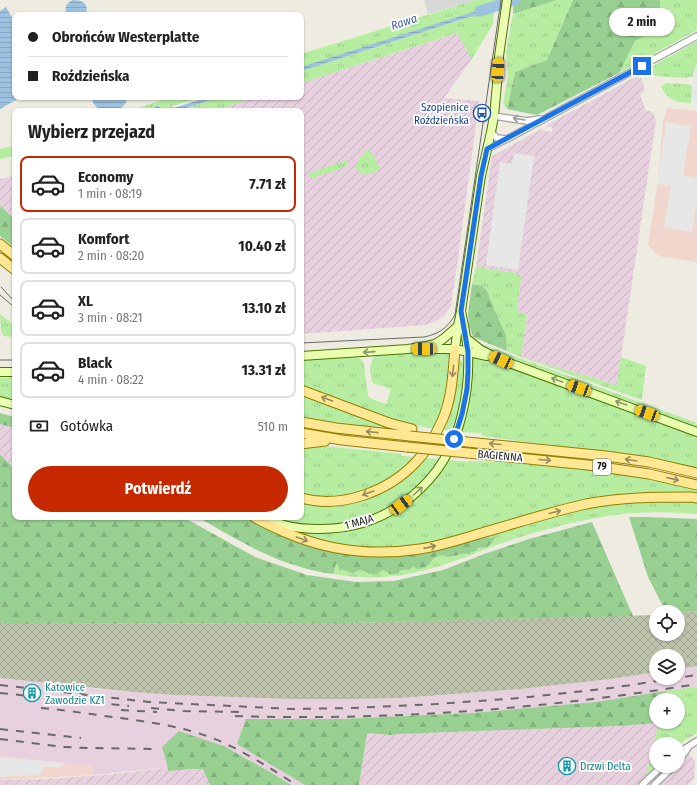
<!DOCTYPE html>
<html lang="pl">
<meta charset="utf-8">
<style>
:root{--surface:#fff;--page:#f2f2f2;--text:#222;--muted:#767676;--line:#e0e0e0;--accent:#c62900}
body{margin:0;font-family:"Fira Sans Condensed",sans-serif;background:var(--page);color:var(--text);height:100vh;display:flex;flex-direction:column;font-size:15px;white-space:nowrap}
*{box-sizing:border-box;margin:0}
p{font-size:13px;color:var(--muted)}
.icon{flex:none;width:22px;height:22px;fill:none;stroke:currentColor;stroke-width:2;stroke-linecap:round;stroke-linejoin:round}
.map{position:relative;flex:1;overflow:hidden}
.side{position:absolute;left:12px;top:108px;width:292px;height:412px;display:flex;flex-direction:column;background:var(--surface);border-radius:8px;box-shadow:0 1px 3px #0004}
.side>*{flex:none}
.guide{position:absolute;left:12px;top:12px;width:292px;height:88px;border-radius:8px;box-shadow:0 1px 3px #0004;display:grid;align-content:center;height:88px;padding:0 16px;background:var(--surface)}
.controls{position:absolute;left:649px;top:605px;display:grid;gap:8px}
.controls a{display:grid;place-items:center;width:36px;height:36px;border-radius:50%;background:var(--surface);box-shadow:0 1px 3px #0004;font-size:20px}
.end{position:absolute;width:18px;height:18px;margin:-9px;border:5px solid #1a73e8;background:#fff;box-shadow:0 0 0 2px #fff}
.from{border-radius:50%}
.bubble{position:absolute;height:28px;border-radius:14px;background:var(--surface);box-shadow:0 1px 3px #0004;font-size:13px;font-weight:700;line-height:28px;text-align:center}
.car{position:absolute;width:12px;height:24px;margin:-12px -6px;border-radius:5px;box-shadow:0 0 3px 1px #0007;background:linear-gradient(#f5c518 24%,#345 0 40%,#f5c518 0 76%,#345 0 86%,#f5c518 0)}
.guide b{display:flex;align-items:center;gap:14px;height:38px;font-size:15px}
.guide b+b{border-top:1px solid var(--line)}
.guide i{width:10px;height:10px;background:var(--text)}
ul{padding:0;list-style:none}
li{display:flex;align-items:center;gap:12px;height:56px;margin:0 8px 6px;padding:0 8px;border:2px solid var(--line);border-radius:8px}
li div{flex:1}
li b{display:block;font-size:15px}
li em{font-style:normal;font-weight:700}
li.active{border-color:var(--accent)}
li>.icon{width:36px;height:36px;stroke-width:1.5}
h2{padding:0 16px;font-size:18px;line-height:48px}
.pay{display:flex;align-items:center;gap:10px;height:44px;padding:0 16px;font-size:15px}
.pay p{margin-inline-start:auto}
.cta{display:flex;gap:8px;margin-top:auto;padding:8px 16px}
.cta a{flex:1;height:46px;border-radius:24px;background:var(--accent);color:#fff;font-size:16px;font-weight:700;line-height:46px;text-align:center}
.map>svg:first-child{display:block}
.residential{fill:#d9d8d8}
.commercial{fill:#f1d6cd}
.industrial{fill:url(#industrial-furrows);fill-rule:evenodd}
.railway{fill:#e8d1df}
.construction{fill:url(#construction-cross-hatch)}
.grass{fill:url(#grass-tufts)}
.forest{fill:url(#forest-firs)}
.parking{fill:#e7e7e7}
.water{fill:url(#water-rules)}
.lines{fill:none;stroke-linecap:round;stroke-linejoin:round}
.river{stroke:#9cc2df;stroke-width:11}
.street-casing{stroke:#a2a2a2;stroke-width:8}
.secondary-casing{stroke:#507400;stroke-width:10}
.primary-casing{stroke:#928000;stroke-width:11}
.street{stroke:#fff;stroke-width:5.5}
.secondary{stroke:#e9feae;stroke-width:8}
.primary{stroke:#ffe793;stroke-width:9}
.tram{stroke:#696969;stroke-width:1}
.rail{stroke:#696969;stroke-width:2;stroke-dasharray:8 8;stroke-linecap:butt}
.primary-bridge-casing{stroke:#928000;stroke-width:11;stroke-linecap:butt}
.primary-bridge{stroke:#ffe793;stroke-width:9}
.oneway{stroke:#989898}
.oneway2{stroke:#8c986c}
.oneway3{stroke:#988b5d}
.route{stroke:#1a73e8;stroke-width:5}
.labels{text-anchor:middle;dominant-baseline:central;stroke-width:3.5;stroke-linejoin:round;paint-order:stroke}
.shield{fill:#fff;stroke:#5f5f5f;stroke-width:1}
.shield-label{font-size:10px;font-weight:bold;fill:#1b1b1b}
.transit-label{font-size:11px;fill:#164399;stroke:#fff;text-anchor:end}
.street-label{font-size:11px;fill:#1b1b1b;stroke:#fff}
.culture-label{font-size:11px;fill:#0d838f;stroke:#fff;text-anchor:start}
.water-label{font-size:12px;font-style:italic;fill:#4262b0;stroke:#fff}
</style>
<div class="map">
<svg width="697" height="785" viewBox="0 0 697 785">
<defs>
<pattern id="industrial-furrows" width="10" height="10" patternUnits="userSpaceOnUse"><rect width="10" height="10" fill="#e8d1df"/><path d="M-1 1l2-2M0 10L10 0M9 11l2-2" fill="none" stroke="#c6b3bf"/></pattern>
<pattern id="construction-cross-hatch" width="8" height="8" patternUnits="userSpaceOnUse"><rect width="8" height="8" fill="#bec3ab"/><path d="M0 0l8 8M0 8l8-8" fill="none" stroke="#a3a793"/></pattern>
<pattern id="grass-tufts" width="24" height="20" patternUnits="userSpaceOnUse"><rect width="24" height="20" fill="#b6eda1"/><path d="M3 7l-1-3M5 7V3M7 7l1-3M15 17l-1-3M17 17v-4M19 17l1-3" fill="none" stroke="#9ccb8a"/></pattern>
<pattern id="forest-firs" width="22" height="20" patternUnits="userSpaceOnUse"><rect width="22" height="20" fill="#97d091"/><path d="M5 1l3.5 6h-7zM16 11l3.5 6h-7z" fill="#82b27c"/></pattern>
<pattern id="water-rules" width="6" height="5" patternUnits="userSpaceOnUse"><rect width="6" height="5" fill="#9cc2df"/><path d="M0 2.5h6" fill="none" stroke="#86a6bf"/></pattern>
</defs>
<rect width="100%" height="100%" fill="#eeece0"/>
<path class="residential" d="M424,0H476L428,14Z"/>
<path class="commercial" d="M667,108L697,111V262L659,256L648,245L657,186L663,121Z
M0,756L93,766L92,775L0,780Z"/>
<path class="industrial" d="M458,33L472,59L444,98L479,101L458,259L451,306L444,316L435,322L425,325L301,334V111H213L257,97H301V83Z
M635,77H637L641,78L644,85V91L640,95L646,111H650L653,113L656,120L617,385L521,357L527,315L520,313L517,309L521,277L516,273L476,267L492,156L541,129L542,130L552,132V127H547V125Z
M15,175V219L0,206V179Z
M0,424L15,428V469L0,455Z
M661,723L695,761L694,779L688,785H359L367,733L391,735L397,734ZM656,744H678V766H656Z
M191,765L270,785H0V780L45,779L105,775Z"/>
<path class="railway" d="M697,666V687L596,702L472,713L413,717L341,719H246L312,785H270L191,765L92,775L93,766L0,756V678L99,689L175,695L293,699H353L401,698L521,689L611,679L656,672V678H678V669Z"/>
<path class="construction" d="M697,611V666L678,669V656H656V672L611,679L521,689L401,698L353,699H293L175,695L134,692L0,678V622L8,624L349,623L656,615V634H678V613Z"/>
<path class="grass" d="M476,0H495V5L301,68V54Z
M557,0H573L547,60L515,72L507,109L503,104L508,76L506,52L513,14Z
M660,0H697V30L619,73L635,41L660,29Z
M494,9L493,24L472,59L457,33L301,83V71Z
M697,41V65L696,66L693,76L685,78L655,76L653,72V67L656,64Z
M666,83L688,84L692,86L691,103C677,103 668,100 661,87Z
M171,97H199V98L163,109L156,105L155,107L156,111H129Z
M220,97H257L213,111H177Z
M15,145V156L0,159V149L4,148Z
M368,150L371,152L379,166V168L377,171L366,175L361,173L355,168L360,158L366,151Z
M347,160L348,164L341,169L312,178H310L309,175H310L309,173Z
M476,267L516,273L521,277L517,309L520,313L527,315L521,357L617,385L621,357L646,366L642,400L521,357L507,351L506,335L495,311L487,291L482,286L472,284Z
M0,314L15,326C15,332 15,335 11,337L4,336L1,332Z
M473,341L697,423V427L481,348Z
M432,351L451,352L452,363L442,413L435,429L418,426H417L416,428L409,426L301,386V359L353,356C359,357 362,359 364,364L368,396L372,399L386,404L391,389L373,383C370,378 369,366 372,361C373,357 376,356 379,355Z
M473,354L502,363L697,436V470L614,453L541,444L482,436V433L461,432C468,407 473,381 471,355Z
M460,360L463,361L464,364C464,380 462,396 458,412C457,419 456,425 452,431L441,430L458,363Z
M15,377V401L0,396V378Z
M301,394L394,428V430L334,424L301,418Z
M314,445L401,454V456L416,457L400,472L368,490L332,498L301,495V447Z
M424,458L440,459C430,472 422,483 409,494C374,525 317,533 273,517H301V502H349Z
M448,460L468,462V461C507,462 547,463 586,468C624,473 660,481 697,489V494L662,492L634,494L443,540L403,547L378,549L338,545L298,533L292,530L327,532L412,501L428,486L438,475Z
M661,500L697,502V514C670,512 642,511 615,515C582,519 550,528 518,538C494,545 472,555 449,563C422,572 392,579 363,577C353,577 343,575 333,574L336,564H339L340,569L357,572L360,570C370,573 374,577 383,570L387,572L398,574C401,570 403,569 408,570L413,566L432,559C439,551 443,557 450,557C454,557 458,555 463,554C466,554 466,555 469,554C471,553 474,550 477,549C484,546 491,547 495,538H487L485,536C526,524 567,510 609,504C627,502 644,501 661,500Z
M697,687V733L687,739L678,745V744H656V766L646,775L659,722H678V700H664L666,691Z"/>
<path class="forest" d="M514,0H557L513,14Z
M573,0H660V29L635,41L619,73L537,115L507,109L515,72L547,60Z
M0,206L15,219V248L0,236Z
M472,284L482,286L487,291L495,311L506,335L507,351L473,337L469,325L468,313Z
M0,413L15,417V428L0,424Z
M0,455L15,469V517H183L255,557L307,575L356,582L394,581L443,570L487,553L529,539L592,522L633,616L349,623L8,624L0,622Z
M197,517H246L271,530L355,555L485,536L487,538L495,537V538C492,545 486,548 478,548L476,551L472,552L469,554C467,554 465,554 463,554C459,555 454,556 450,557C446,557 442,554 438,556C429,558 433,568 417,569L413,566L410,570C404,570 402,568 398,574H390L383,570C373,578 371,573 360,570L353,573C348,573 344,567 339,571V564H336L333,574C318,572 302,568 288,563C256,552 226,533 197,517Z
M629,517H647L697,519V611L678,613V612H666L648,577Z
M666,691L664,700H656V722H659L658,723L615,726L397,734L391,735L367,733L359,785H305L237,744L246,719H341L472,713L596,702Z
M179,731L226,747L243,757L265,769L291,785H210L203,769H190L168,771L167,764L162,747Z"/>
<path class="parking" d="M696,65H697V104L691,103L693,76Z
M666,122L691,126L683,175L697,178V202L692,232L664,227L671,186L657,184Z
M514,153L534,156L518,270L486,265L500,162L512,164Z
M0,757L65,763L60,768L45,766L39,775L0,777Z"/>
<path class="water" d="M73,0C83,0 89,4 86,15H67C64,8 66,3 73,0Z
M495,5L494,9L301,71V67Z
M6,7L15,23V97H21L0,109V11Z
M91,97H128C125,107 120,111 109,111C99,111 94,107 91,97Z
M208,97H220L177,111H156L155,107L156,105L163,109L173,107L174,108Z"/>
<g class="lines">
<path class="river" d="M480,11L515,0"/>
<defs>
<path id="street" d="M494,116L527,121L540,119
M491,132L497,138L507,139L697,36
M487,149L507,139
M678,753L697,741
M678,762L688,748
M642,785L662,766
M654,785L674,766"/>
<path id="secondary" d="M466,338L481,350L501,360L697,432
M427,349H455L487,356
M455,349L458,326L461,311L481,176L491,132L494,116L497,84L499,56L507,0
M301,356L408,349L426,346L435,344L443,339L458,326
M0,372H15
M0,401L15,405
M264,517C270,520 277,523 284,525C295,528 308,529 320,529C390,529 447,481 462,414C467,394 469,374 468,353C467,339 464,325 461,311"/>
<path id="primary" d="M0,244L15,256
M0,258L15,270
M301,390L389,423L412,429
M301,422L336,428L410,436
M301,433L342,440L407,447
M477,443L606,456L649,462L697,473
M301,444L325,441
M468,453L588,465L649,474L697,485
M301,498C341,509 388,492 416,462C427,451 435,436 442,421C452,399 453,373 455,349
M254,517C264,523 276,528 287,533C329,551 374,556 420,549C439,546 459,540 478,534C514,524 550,512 586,504C622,497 655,497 691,497L697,498"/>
</defs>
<use href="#street" class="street-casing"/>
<use href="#secondary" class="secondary-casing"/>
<use href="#primary" class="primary-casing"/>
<use href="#street" class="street"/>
<use href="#secondary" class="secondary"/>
<use href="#primary" class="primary"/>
<path class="tram" d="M1,287L15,302
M0,295L13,306
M301,343L424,337C439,334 447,328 455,315L501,0
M0,360H15"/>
<path class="rail" d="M0,685L149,702L293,709L352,708L436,704L520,698L611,688L697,675
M0,693L129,706
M41,708C65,710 89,714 113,717C150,722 188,727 222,742C248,754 272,769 296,785
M151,708L183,711L241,712
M121,710L157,712
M235,716C390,721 544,709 697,684
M0,729L81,738
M0,739L63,747L89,748L154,749"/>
<defs>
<path id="primary-bridge" d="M410,436L477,443
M407,447L468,453"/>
</defs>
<use href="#primary-bridge" class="primary-bridge-casing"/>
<use href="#primary-bridge" class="primary-bridge"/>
</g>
<defs><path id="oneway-shaft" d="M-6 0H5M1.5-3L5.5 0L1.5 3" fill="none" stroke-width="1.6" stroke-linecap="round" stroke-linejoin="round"/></defs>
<use class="oneway" href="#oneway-shaft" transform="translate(519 119) rotate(-171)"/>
<g class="oneway2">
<use href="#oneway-shaft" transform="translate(369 352) rotate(176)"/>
<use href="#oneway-shaft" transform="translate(557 380) rotate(-160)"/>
<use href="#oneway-shaft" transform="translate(621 403) rotate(-160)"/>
<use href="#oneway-shaft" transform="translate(418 491) rotate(-42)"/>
</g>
<g class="oneway3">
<use href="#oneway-shaft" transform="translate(453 371) rotate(97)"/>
<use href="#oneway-shaft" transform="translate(327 399) rotate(-160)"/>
<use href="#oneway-shaft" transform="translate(372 432) rotate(-174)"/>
<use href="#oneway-shaft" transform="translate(495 444) rotate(-175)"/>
<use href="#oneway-shaft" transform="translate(545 460) rotate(5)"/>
<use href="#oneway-shaft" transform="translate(631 460) rotate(-171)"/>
<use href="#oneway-shaft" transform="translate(673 479) rotate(13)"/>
<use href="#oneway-shaft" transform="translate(368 493) rotate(160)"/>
<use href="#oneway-shaft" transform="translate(555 512) rotate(-15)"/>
<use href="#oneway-shaft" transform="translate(302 539) rotate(20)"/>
<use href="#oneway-shaft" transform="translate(430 547) rotate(-13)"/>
</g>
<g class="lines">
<path class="route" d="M454,439L462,414L467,389L468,372V352L461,311L481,176L487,149L642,66"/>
</g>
<defs>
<symbol id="bus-ring" viewBox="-11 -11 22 22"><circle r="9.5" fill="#fff" stroke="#1a4fb4" stroke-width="1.5"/><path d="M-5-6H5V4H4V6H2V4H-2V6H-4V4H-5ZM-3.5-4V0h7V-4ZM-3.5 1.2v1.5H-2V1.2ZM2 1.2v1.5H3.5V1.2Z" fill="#1a4fb4"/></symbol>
<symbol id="building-ring" viewBox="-11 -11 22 22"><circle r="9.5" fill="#fff" stroke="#0f9aa8" stroke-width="1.5"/><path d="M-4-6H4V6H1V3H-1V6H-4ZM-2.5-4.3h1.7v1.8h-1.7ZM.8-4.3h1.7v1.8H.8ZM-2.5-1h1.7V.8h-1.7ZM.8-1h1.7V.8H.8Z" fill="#0f9aa8"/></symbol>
</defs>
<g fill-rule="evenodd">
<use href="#bus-ring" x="472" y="103" width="20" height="20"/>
<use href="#building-ring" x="22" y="683" width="20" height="20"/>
<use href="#building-ring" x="557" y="756" width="20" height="20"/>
</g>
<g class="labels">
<rect class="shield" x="593" y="459" width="18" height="16" rx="3"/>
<g class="shield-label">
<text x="602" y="467">79</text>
</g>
<g class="transit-label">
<text x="469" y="107">Szopienice<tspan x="469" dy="13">Roździeńska</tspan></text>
</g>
<g class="street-label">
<text transform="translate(500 456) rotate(5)">BAGIENNA</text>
<text transform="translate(359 522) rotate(-15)">1 MAJA</text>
</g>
<g class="culture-label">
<text x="45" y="687">Katowice<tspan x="45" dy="13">Zawodzie KZ1</tspan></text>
<text x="580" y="766">Drzwi Delta</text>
</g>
<g class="water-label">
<text transform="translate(404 22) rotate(-18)">Rawa</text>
</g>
</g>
</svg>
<div class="controls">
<a><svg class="icon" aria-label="locate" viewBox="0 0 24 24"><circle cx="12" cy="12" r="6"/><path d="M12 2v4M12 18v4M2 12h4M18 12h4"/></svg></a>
<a><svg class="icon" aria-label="layers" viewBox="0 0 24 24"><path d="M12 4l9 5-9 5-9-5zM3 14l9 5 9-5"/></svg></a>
<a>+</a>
<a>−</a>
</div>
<i class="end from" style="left:454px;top:439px"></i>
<i class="end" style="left:642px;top:66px"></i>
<div class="bubble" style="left:609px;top:8px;width:66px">2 min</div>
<i class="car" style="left:498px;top:70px;rotate:3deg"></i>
<i class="car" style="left:424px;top:349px;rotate:269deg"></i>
<i class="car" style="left:501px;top:360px;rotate:295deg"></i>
<i class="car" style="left:579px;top:388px;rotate:290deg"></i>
<i class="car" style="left:647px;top:413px;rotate:290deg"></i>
<i class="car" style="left:401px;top:505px;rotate:54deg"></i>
<div class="guide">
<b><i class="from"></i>Obrońców Westerplatte</b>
<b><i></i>Roździeńska</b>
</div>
<section class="side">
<h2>Wybierz przejazd</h2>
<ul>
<li class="active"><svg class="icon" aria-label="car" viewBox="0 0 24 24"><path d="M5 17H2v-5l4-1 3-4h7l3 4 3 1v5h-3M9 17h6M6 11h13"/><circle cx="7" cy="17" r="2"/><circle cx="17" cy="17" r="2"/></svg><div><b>Economy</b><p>1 min · 08:19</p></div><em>7.71 zł</em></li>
<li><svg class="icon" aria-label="car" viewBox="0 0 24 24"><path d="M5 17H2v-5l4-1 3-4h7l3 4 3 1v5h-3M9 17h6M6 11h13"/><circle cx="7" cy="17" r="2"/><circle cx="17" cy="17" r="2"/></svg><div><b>Komfort</b><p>2 min · 08:20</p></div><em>10.40 zł</em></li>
<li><svg class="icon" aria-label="car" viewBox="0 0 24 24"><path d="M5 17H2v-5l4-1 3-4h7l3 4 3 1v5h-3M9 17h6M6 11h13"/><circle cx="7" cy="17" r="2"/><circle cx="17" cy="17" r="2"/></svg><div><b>XL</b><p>3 min · 08:21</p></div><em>13.10 zł</em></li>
<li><svg class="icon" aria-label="car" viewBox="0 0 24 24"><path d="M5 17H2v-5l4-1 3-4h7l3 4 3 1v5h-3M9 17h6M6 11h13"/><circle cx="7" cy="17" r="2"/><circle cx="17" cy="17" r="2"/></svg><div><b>Black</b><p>4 min · 08:22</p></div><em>13.31 zł</em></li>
</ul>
<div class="pay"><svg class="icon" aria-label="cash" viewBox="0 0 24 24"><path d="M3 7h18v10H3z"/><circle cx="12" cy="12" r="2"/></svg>Gotówka<p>510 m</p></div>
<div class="cta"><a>Potwierdź</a></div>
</section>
</div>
